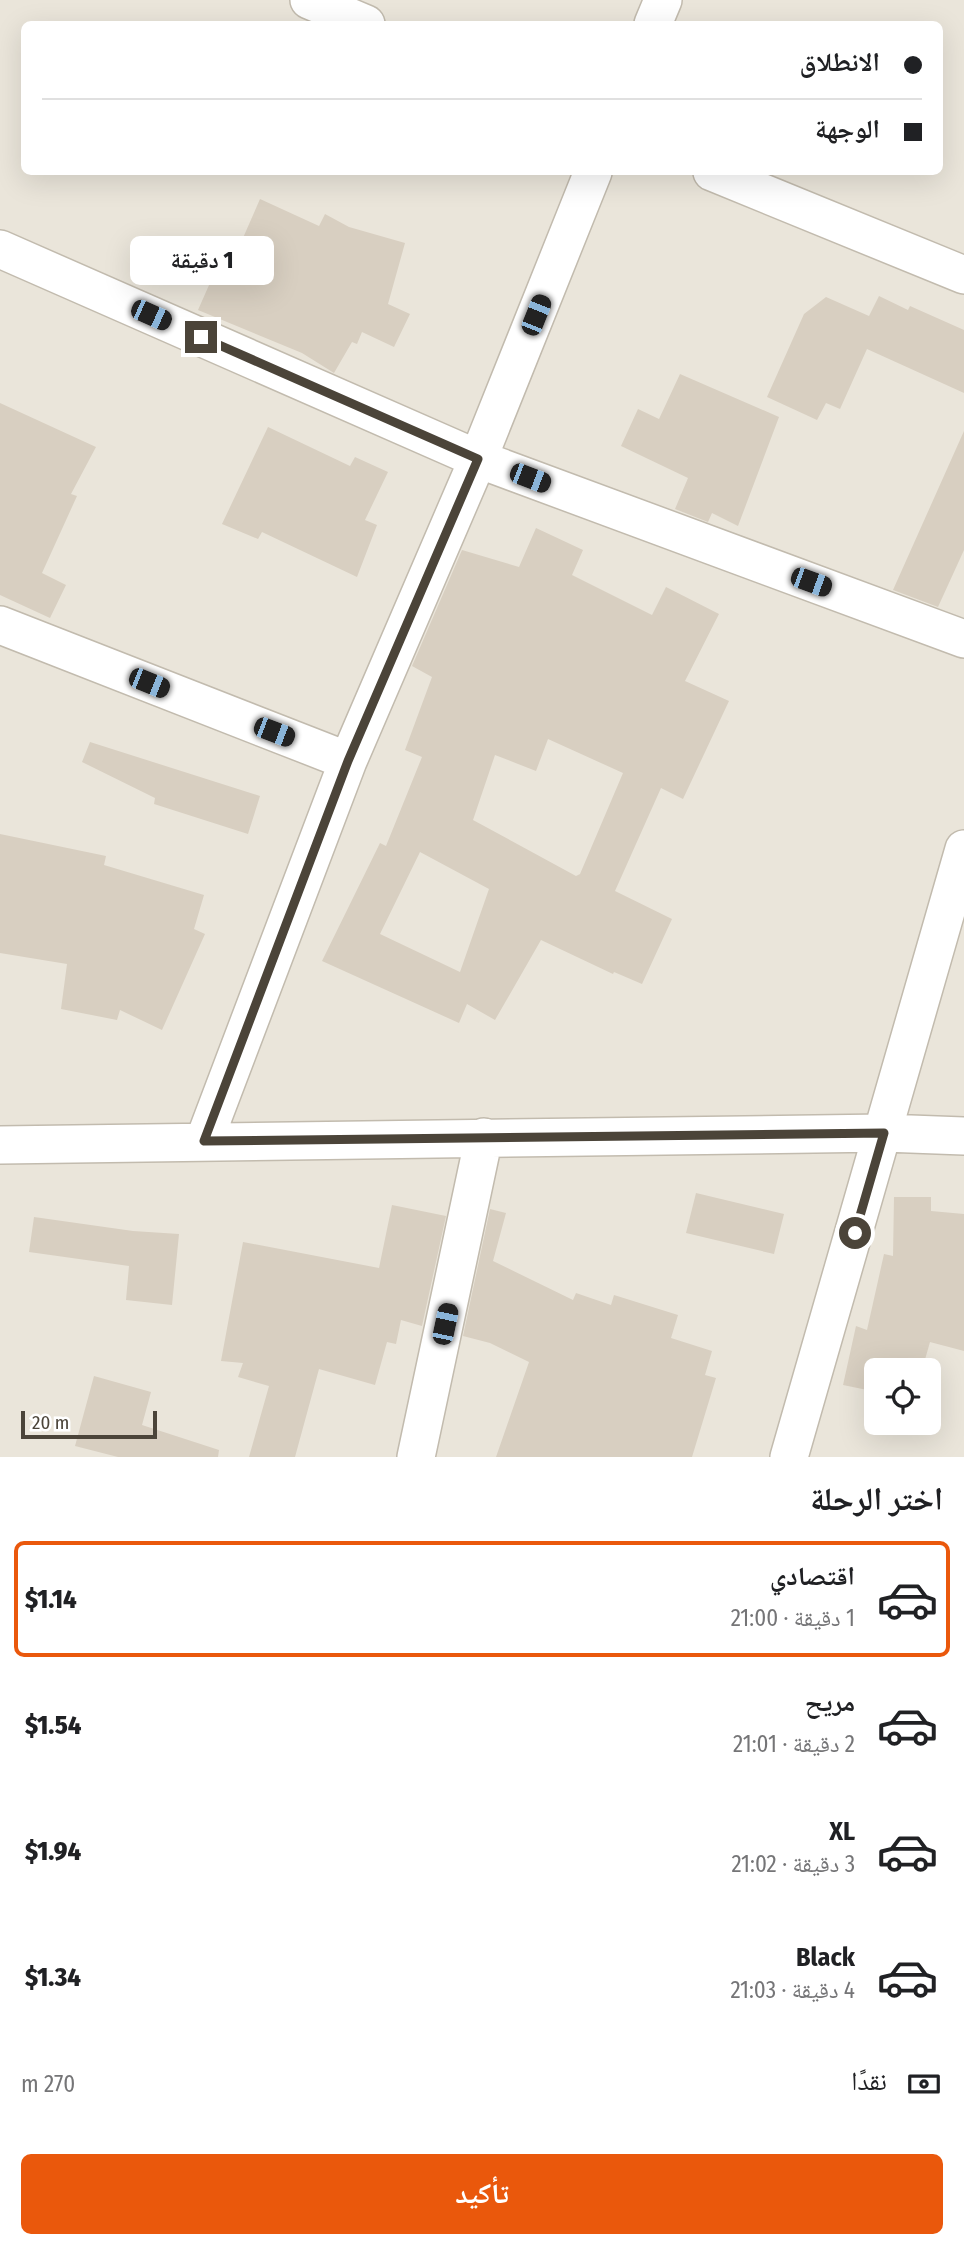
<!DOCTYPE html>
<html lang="ar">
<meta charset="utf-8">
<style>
:root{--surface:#fff;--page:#f2f2f2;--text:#202124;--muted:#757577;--line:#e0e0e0;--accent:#ea580c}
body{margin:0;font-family:"Fira Sans Condensed","Noto Naskh Arabic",sans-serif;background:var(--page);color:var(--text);direction:rtl;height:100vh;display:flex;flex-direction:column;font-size:26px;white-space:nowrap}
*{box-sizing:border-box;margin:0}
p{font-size:23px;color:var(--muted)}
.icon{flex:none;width:38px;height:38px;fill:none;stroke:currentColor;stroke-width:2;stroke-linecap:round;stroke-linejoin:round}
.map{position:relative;height:1457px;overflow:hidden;direction:ltr}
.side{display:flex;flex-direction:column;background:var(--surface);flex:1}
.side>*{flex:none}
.top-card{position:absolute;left:21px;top:21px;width:922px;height:154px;border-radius:10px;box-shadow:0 7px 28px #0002;direction:rtl;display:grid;align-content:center;height:154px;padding:0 21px;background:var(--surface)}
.controls{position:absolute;left:864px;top:1358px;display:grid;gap:14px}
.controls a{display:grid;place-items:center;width:77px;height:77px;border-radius:10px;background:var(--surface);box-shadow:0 7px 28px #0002;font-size:35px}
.scale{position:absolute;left:21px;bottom:18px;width:136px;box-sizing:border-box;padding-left:7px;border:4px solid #4b4439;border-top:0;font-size:19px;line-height:24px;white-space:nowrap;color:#4b4439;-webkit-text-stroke:5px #fff;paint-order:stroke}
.end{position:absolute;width:32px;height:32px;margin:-16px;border:9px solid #4b4439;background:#fff;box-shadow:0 0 0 4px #fff}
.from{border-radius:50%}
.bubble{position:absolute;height:49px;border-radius:10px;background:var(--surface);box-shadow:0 7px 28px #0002;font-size:23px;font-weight:800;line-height:49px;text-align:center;direction:rtl}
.car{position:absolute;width:21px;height:42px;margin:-21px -10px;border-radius:9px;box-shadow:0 0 5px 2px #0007;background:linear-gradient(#222 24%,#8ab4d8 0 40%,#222 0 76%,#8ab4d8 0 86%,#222 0)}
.top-card b{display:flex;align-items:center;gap:24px;height:66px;font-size:26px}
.top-card b+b{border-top:2px solid var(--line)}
.top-card i{width:18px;height:18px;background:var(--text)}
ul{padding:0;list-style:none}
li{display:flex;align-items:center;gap:21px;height:116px;margin:0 14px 10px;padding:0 7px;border:4px solid transparent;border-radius:10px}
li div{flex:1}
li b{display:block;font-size:26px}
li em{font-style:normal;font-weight:800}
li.on{border-color:var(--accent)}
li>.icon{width:63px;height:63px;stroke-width:1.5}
h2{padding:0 21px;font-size:32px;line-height:84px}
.pay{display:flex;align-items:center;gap:18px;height:77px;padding:0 21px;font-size:26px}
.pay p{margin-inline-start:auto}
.action{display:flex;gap:14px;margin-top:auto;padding:14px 21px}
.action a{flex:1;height:80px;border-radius:10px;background:var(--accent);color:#fff;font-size:28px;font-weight:800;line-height:80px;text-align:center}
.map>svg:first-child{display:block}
.residential{fill:#eae5da;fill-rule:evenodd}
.building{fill:#d8cfc1;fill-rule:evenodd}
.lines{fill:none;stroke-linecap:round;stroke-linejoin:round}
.minor-casing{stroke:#c2bbae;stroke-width:40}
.minor{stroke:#fff;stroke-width:37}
.route{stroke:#4b4439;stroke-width:9}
</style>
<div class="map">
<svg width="964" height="1457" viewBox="0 0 964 1457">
<rect width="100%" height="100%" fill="#f6f3ec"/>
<path class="residential" d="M0,0H964V1457H0ZM24,24H940V172H24ZM877,1370H929V1423H877Z"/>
<path class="building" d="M260,199L319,226L325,214L349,227L405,243L388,304L410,314L394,347L362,332L357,344L352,342L334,373L302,353L198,310L221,258L232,263Z
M879,296L908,310L910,306L964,330V393L867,349L840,409L826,403L817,420L767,397L804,314L826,297L869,316Z
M680,374L779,417L738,526L712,513L708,522L675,509L688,478L621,446L638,409L659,419Z
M0,403L96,447L71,494L77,496L42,573L66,585L50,618L0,595Z
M268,427L350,466L355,457L388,472L365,520L377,525L357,577L262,532L258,539L222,524Z
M964,431V550L938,607L893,590Z
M536,528L583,550L572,575L652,615L666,587L719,614L685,681L729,701L683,799L661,788L615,891L672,919L642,984L614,972L613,974L541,940L495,1020L467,1004L459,1023L322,961L380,843L386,846L422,757L405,750L432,677L412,666L462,550L519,567ZM548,739L623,773L580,874L576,876L473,820L495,755L536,771ZM420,852L489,889L460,972L380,934Z
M90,742L260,796L248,834L154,804L155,798L82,762Z
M0,834L106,856L104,865L204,895L194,929L205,934L162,1030L120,1010L117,1020L61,1009L67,964L0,953Z
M696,1193L784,1214L774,1254L686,1233Z
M894,1197H931V1211L964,1214V1351L930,1342L922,1370H877V1392L843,1385L856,1326L867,1330L884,1254L893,1256Z
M392,1205L446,1216L422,1326L401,1320L396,1344L387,1342L375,1385L319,1369L295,1457H249L269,1386L238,1377L243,1363L221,1361L243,1242L379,1268Z
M490,1209L506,1213L493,1261L573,1300L576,1293L611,1305L614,1295L678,1315L671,1338L712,1351L705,1375L716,1378L692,1457H496L529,1362L490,1343L463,1336Z
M34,1217L133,1231L179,1234L172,1305L126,1300L129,1266L29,1252Z
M94,1376L151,1392L142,1425L219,1450L218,1457H118L75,1446Z"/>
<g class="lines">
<defs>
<path id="minor" d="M309,0L366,24
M653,24L663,0
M712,172L964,275
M0,249L478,459L964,639
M0,625L348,761
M204,1141L348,761L478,459L593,172
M0,1145L884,1133L964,1136
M416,1457L484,1137
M789,1457L964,849"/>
</defs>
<use href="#minor" class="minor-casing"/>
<use href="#minor" class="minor"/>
</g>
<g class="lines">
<path class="route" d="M201,337L478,459L348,761L204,1141L884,1133L855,1233"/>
</g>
</svg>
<div class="controls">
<a><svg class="icon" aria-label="locate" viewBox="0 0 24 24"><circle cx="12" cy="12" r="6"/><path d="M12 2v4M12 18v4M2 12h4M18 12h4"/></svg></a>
</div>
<div class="scale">20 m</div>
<i class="end from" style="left:855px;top:1233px"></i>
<i class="end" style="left:201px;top:337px"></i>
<div class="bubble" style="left:130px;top:236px;width:144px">1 دقيقة</div>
<i class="car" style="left:151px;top:315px;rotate:114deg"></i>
<i class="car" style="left:536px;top:315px;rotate:22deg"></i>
<i class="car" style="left:530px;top:478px;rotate:111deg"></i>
<i class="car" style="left:811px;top:582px;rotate:110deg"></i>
<i class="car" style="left:149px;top:683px;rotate:112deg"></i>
<i class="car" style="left:274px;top:732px;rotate:111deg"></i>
<i class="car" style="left:445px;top:1324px;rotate:12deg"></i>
<div class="top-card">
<b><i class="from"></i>الانطلاق</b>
<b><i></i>الوجهة</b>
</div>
</div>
<section class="side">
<h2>اختر الرحلة</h2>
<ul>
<li class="on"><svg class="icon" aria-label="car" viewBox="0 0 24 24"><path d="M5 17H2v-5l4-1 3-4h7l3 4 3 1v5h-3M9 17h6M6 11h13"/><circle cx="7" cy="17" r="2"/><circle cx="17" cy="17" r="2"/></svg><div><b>اقتصادي</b><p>1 دقيقة · 21:00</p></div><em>$1.14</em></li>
<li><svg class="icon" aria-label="car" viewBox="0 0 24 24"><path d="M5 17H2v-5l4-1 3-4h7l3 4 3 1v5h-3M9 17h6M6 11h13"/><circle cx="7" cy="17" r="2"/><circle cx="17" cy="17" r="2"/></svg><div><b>مريح</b><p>2 دقيقة · 21:01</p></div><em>$1.54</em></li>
<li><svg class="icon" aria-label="car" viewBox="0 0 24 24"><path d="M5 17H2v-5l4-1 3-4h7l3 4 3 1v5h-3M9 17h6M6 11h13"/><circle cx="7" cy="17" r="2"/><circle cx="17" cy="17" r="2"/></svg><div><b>XL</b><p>3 دقيقة · 21:02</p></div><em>$1.94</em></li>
<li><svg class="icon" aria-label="car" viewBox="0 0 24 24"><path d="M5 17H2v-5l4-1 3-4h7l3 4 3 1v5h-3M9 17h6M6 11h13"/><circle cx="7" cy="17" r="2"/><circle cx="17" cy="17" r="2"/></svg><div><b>Black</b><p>4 دقيقة · 21:03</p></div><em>$1.34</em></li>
</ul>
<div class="pay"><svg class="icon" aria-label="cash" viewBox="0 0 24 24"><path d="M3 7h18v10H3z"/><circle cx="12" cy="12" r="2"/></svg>نقدًا<p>270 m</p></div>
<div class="action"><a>تأكيد</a></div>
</section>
